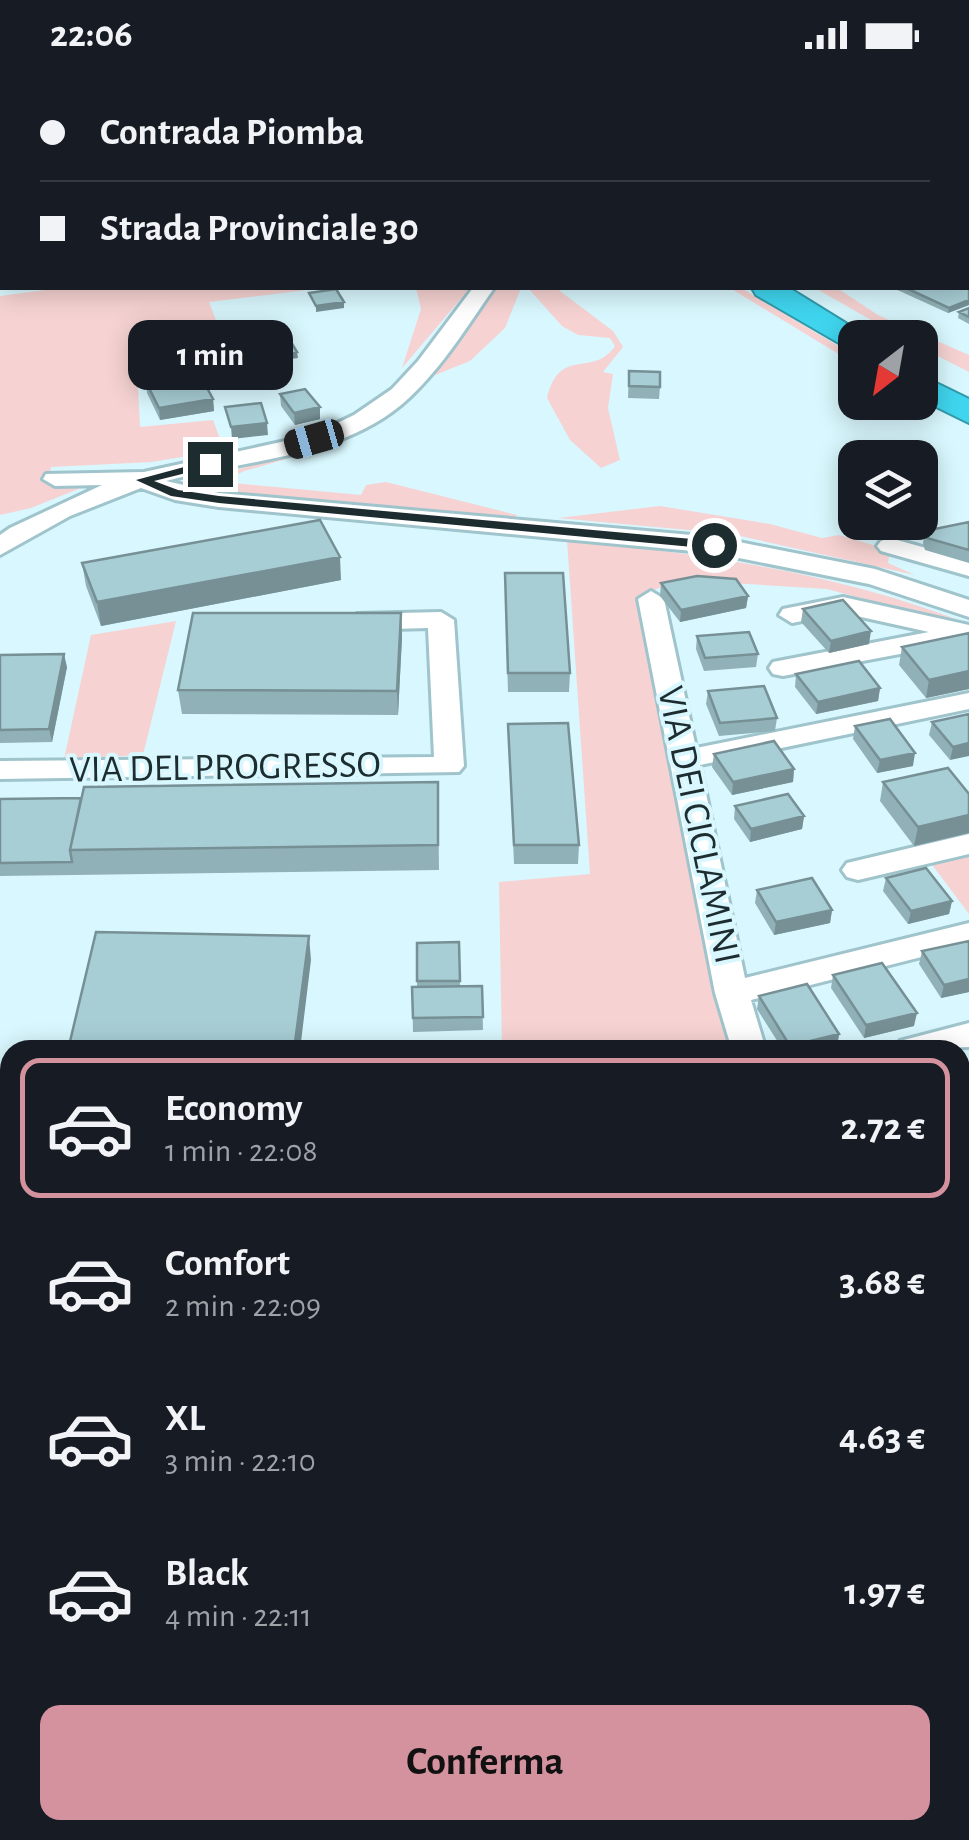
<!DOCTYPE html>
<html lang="it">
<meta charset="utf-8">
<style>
:root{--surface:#171b24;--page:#242831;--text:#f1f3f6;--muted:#9ea1a6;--line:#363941;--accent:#d4929f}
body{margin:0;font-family:"Alegreya Sans",sans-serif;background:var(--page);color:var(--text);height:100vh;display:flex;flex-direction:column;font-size:38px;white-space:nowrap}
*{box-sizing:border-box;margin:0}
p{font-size:32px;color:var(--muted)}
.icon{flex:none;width:55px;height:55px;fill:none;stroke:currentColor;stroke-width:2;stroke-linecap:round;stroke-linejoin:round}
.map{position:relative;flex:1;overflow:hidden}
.details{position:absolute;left:0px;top:970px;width:970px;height:800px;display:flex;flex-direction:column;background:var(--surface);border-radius:30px 30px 0 0;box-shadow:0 5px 25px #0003}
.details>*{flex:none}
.banner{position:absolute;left:0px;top:0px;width:970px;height:220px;box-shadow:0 5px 25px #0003;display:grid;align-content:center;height:220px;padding:0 40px;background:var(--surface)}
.needle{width:65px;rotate:211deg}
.buttons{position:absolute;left:838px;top:250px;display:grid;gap:20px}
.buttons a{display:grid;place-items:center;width:100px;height:100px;border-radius:20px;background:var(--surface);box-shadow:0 5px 25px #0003;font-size:50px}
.end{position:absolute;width:45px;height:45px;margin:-22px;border:12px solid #1d2c2f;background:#fff;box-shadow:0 0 0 5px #fff}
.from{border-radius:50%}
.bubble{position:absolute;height:70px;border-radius:20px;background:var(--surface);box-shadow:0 5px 25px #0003;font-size:32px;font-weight:600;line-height:70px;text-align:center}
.car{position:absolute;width:30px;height:60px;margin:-30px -15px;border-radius:12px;box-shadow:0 0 8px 2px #0007;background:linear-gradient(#222 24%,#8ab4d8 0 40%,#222 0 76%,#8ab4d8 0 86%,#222 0)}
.banner b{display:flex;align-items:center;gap:35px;height:95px;font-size:38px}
.banner b+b{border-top:2px solid var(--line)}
.banner i{width:25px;height:25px;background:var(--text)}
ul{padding:18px 0 0;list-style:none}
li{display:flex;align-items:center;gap:30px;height:140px;margin:0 20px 15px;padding:0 20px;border:5px solid transparent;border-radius:20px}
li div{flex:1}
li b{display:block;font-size:38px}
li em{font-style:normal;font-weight:600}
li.current{border-color:var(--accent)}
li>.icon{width:90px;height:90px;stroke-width:1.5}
.primary-button{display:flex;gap:20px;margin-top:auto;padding:20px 40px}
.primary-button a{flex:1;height:115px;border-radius:20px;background:var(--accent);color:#111;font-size:40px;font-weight:600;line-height:115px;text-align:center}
.status{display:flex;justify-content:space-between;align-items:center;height:70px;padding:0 50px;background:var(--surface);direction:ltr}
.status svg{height:28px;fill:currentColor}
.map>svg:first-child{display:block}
.green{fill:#f6d3d2}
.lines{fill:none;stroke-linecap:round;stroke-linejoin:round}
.minor-casing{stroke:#9fc4cc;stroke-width:6}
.highway-casing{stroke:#339aab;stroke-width:4}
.minor{fill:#fff;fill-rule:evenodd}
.highway{fill:#3fd5ee;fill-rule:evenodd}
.wall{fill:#90b1b7}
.shaded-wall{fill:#769095}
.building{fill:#a8ced5;stroke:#769095;stroke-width:2.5}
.route{fill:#1d2c2f}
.labels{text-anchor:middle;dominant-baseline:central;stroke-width:8;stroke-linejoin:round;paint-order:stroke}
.street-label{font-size:38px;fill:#1d2c2f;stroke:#d9f7fe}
</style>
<div class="status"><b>22:06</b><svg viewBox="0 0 49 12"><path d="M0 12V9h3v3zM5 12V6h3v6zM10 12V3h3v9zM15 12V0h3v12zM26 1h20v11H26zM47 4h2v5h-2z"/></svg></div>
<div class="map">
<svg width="969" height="1770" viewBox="0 0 969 1770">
<rect width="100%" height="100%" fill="#d9f7fe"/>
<path class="green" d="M61,218H323L209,232L222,266L237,264L256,294L174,308L168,293L137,299L140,357L213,350L224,380L152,392L51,397L48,412H96L31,438L0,445V226Z
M416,218H470L402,298L421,239Z
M492,218H521L505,258L470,291L430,307Z
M528,218H556L613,261L623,277L603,302L613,304L608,338L620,390L601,398L570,370L547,328C560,275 592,309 615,276L610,268L578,265L562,256Z
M730,218H741L855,286V294Z
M815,218H837L878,245L969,285V302L920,277V268L901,267Z
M305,378H326L244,401L222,412L361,425L366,415L386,412L517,445L515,448L212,422L189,415Z
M660,436L770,454L822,468L839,465L890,480L888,493L915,505L731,464L558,448Z
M567,470C705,484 839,503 969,554V557L827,519L681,510L640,525L717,921L736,980H502L499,812L590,804Z
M176,551L143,685L64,689L91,565Z
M969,783V844L930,792Z
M969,1148V1770H842L840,1760H960V1151Z"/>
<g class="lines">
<defs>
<path id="minor" d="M37,0H55L56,2H39Z
M968,149H969V161H968Z
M968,173H969V186H968Z
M473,218H494C468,255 443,296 410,327C346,388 247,389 166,411L219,423L714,467L875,499L969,530V547L869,514L714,483L219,437L175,430L141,418L70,446L0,485V465L10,458L102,415L55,416L43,409L46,404L144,402L281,372L329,357L354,345L392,319L418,291Z
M890,468L969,490V506L881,481L877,476L881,471Z
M651,521L664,529L696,678L969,623V639L700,695L745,908L969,853V875L751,930L766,980H732L715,923L638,529Z
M843,527L969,555V571L783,606L773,604L769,598L773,592L929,562L843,543L792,553L779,545L783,539Z
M441,542L454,550L464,696L459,702L0,709V691L434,687L428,558L357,560L344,552L357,544Z
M969,764V784L858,810L847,807L842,800L847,793Z
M969,953V977L895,980L900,971Z
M270,1760H318L320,1770H272Z"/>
<path id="highway" d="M540,0H566L567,2H542Z
M752,218H789L870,268H855V279L844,276L756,225Z
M920,305L969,329V353L920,329Z"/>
</defs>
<use href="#minor" class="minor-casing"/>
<use href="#highway" class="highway-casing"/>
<use href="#minor" class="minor"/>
<use href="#highway" class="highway"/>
</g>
<path class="wall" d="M69,0H105V2H69Z
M968,199L969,200V235L948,243L893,218H968Z
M969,238V254L958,248L959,242Z
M629,301L660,317L659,329L628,328Z
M146,312L213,329L214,341L160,350L147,323Z
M280,324L320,337V349L295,355L281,336Z
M969,452V493L925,480L923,473L925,461Z
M82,493L341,510L101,556L86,516Z
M661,513L748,526L746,538L680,552L660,526Z
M505,521L570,603L569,622H508Z
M803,539L869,574L829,583L801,552Z
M401,543L402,567L398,645L182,644L178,620Z
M969,563V619L926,628L899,595L902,577Z
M697,566L758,584L756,597L704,601L696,579Z
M0,585L67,597L52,672L0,673Z
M796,604L880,618L878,631L816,644L795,617Z
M708,621L777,648L775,661L719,666L706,634Z
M969,644L950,690L929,665L932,652Z
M508,654L579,775L578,794H514Z
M855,656L913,696L877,703L853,669Z
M714,684L794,699L793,712L732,725L712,697Z
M948,698L914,776L880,731L883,712Z
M438,712L439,800L0,806V729L81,728Z
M735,736L804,746L802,759L750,772L734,749Z
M886,808L952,831L949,844L908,854L883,821Z
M757,820L832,840L830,853L774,865L755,833Z
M969,871V922L941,928L919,894L922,881Z
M459,872L460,916H482L483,960L413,962L412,917H417V873Z
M833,905L914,956L864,968L831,918Z
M759,926L839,964L837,977L824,980H783L757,939Z
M10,1117V1306H0V1166Z
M0,1338H10V1480H0Z
M10,1513V1620H0V1514Z"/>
<path class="shaded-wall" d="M969,230V235L948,243L949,238Z
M344,232V238L316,242V236Z
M297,282L298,288L263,293L262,287Z
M213,329L214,341L160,350L159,338Z
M320,337V349L295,355L294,343Z
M267,353L268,365L232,369L231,357Z
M340,487L341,510L101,556L97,532Z
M748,526L746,538L680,552L681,540Z
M401,543L402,567L398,645L397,621Z
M871,561L869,574L829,583L831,571Z
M64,584L67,597L52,672L49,659Z
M969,601V619L926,628L929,610Z
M880,618L878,631L816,644L818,632Z
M969,673V686L950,690L953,677Z
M915,683L913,696L877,703L880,690Z
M794,699L793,712L732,725L733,712Z
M969,745V763L914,776L918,757Z
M804,746L802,759L750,772L751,759Z
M952,831L949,844L908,854L911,841Z
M832,840L830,853L774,865L776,852Z
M309,866L311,890L300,980H294Z
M969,909V922L941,928L944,915Z
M917,943L914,956L864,968L866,955Z
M839,964L837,977L824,980H790V976Z"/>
<path class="building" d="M7,0H41V1L7,2Z
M968,216L969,217V230L949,238L906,218H968Z
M336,219L344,232L316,236L309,223Z
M969,238V247L959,242Z
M291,272L297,282L262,287L257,278Z
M629,301L660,302V317L629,316Z
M199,303L213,329L159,338L146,312Z
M305,319L320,337L294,343L280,324Z
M261,333L267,353L231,357L225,337Z
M320,450L340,487L97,532L82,493Z
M969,452V480L927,468L925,461Z
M505,503H563L570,603H508Z
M697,506L736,509L748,526L681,540L661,513Z
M843,530L871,561L831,571L803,539Z
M193,543H401L397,621L178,620Z
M749,562L758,584L705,588L697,566Z
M969,563V601L929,610L902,577Z
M64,584L49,659L0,660V585Z
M859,591L880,618L818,632L796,604Z
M764,616L777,648L720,653L708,621Z
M969,644V673L953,677L932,652Z
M890,649L915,683L880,690L855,656Z
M568,653L579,775H514L508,654Z
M774,671L794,699L733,712L714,684Z
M948,698L969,724V745L918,757L883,712Z
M438,712V775L70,780L84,717Z
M788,724L804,746L751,759L735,736Z
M81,728L70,780L72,792L0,793V729Z
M926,798L952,831L911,841L886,808Z
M812,808L832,840L776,852L757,820Z
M96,862L309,866L294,980H68Z
M969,871V909L944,915L922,881Z
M459,872L460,911H417V873Z
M882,893L917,943L866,955L833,905Z
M807,914L839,964L790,976L759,926Z
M482,916L483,947L413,948L412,917Z
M9,1117L10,1282H0V1166Z
M0,1338H10V1457H0Z
M10,1513V1603H0V1514Z
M357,1760H463L464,1770H357Z"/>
<path class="route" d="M210,390L214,396L154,411L178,420L219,426L714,471L721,475L714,479L219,433L171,426L136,410Z"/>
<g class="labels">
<g class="street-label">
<text transform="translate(225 698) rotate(-1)">VIA DEL PROGRESSO</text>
<text transform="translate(698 755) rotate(78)">VIA DEI CICLAMINI</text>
</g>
</g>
</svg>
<div class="buttons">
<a><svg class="needle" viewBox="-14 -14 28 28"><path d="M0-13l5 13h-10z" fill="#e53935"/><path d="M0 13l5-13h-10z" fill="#9ea1a6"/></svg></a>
<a><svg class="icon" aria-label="layers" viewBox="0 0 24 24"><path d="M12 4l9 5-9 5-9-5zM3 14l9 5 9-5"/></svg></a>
</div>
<i class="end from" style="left:714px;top:475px"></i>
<i class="end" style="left:210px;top:394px"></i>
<div class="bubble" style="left:128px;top:250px;width:165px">1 min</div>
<i class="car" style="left:314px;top:369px;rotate:254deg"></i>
<div class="banner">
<b><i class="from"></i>Contrada Piomba</b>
<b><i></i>Strada Provinciale 30</b>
</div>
<section class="details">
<ul>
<li class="current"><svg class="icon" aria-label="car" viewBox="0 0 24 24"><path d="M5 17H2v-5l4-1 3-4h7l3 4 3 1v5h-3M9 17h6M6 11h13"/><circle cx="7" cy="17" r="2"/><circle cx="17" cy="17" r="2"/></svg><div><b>Economy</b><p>1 min · 22:08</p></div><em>2.72 €</em></li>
<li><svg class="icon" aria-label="car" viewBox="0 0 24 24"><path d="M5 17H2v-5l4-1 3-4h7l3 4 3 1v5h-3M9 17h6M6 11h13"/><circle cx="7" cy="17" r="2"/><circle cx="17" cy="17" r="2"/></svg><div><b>Comfort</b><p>2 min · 22:09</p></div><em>3.68 €</em></li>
<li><svg class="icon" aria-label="car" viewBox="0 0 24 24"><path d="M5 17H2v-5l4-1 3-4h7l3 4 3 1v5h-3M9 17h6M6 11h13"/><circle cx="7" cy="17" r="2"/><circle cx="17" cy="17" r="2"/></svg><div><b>XL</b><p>3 min · 22:10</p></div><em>4.63 €</em></li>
<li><svg class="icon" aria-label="car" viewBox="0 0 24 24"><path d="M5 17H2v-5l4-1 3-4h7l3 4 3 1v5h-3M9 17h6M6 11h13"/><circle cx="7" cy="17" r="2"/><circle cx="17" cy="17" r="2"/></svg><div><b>Black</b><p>4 min · 22:11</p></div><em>1.97 €</em></li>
</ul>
<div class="primary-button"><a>Conferma</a></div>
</section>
</div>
